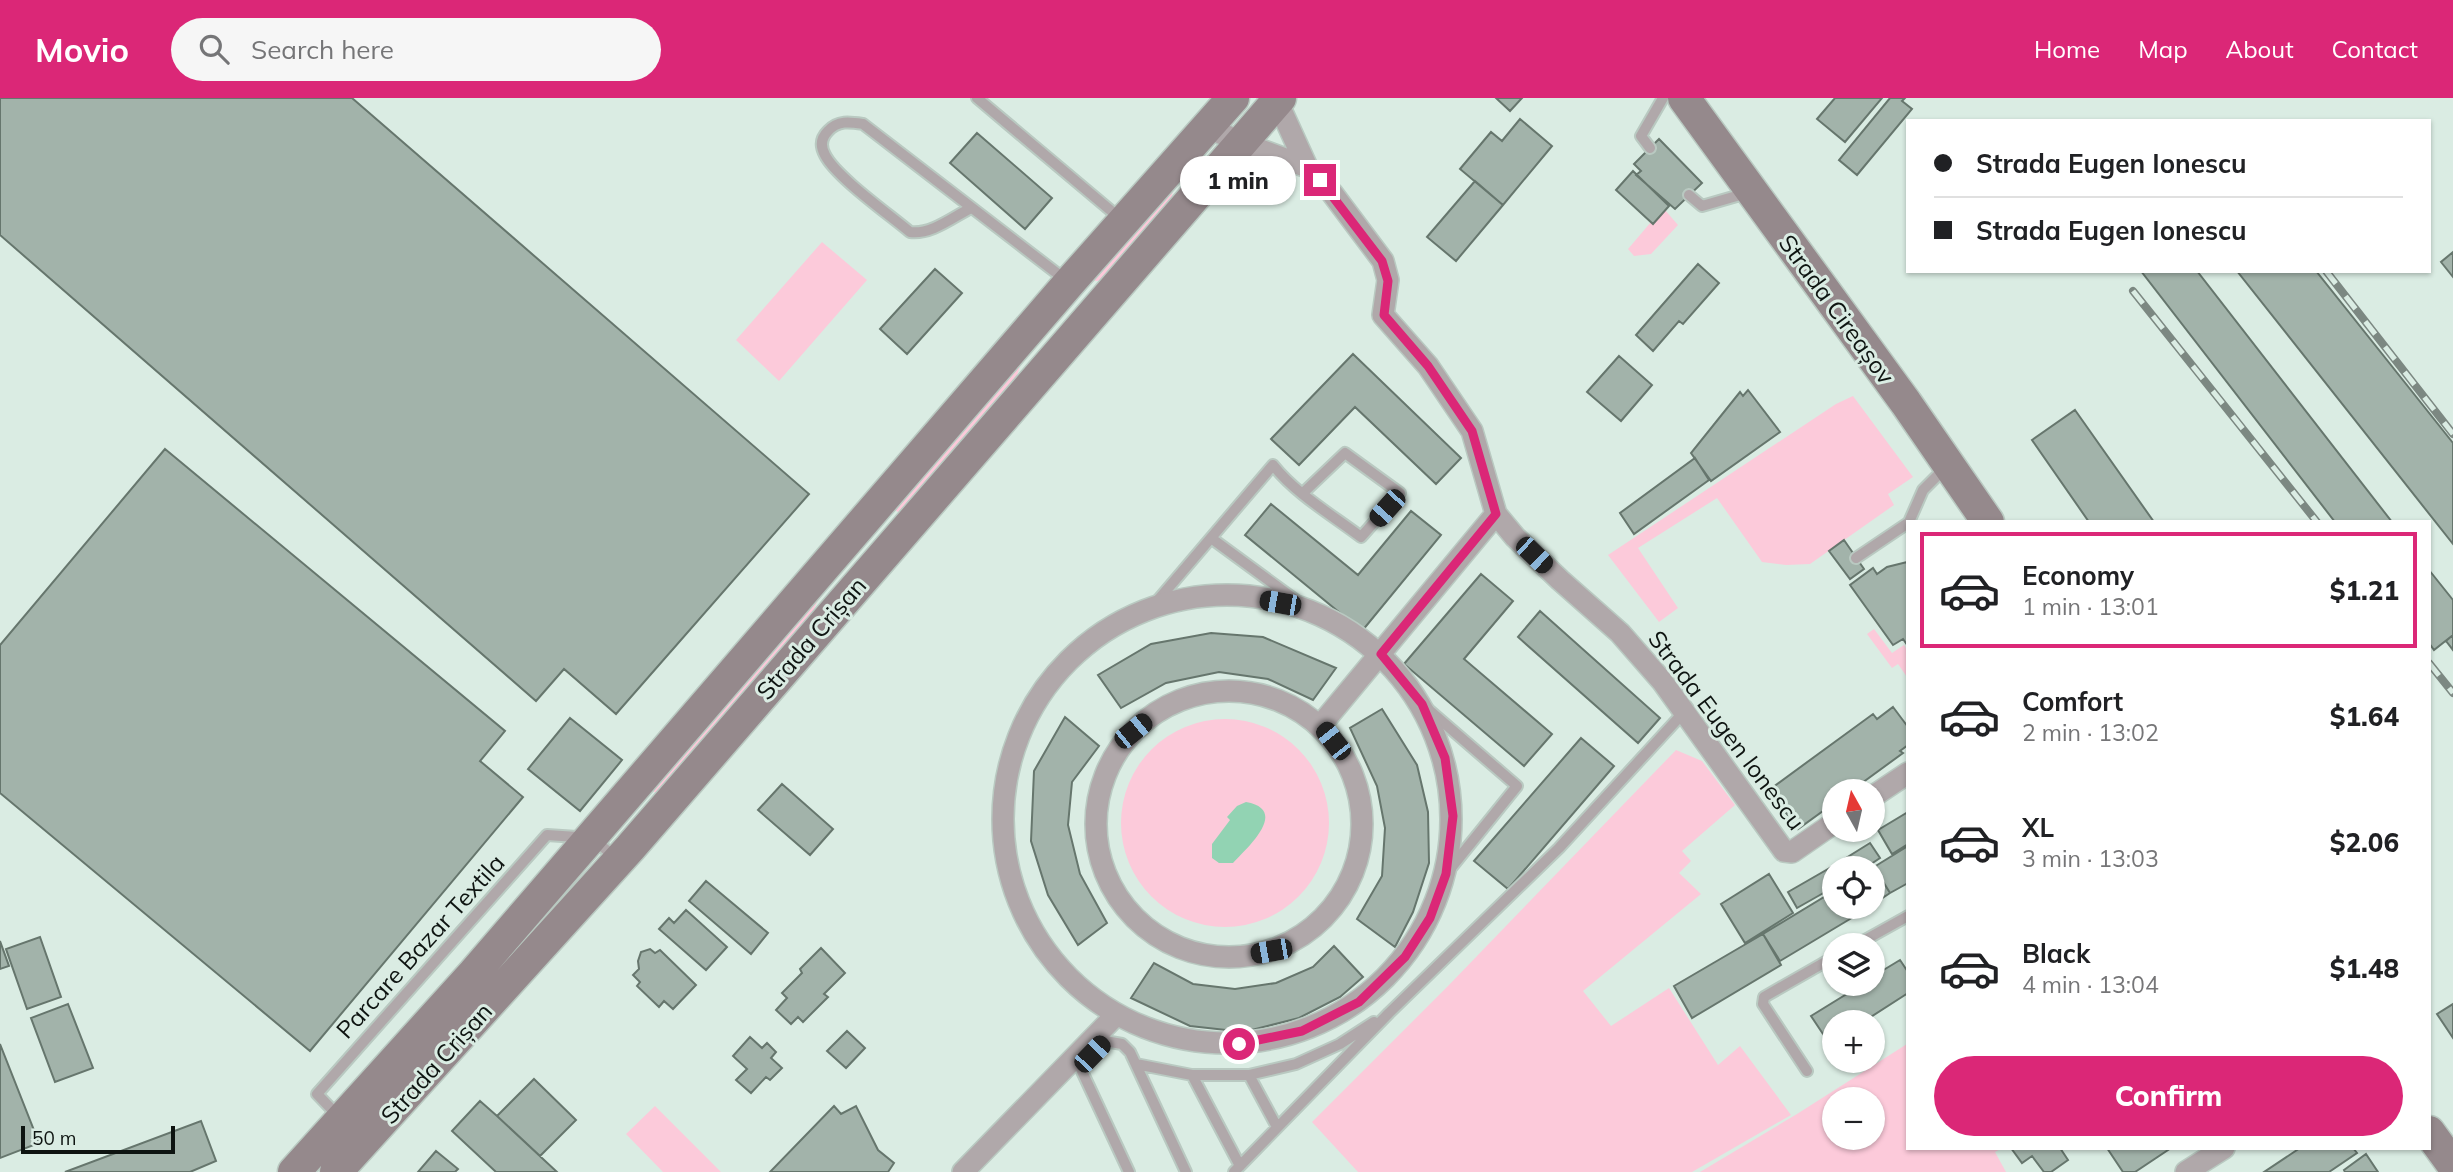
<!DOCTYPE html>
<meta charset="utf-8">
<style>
:root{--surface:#fff;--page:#f6f6f6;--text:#202124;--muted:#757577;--line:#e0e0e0;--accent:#db2777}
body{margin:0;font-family:Mulish,sans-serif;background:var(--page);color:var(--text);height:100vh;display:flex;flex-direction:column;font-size:26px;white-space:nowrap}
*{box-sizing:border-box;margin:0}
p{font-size:23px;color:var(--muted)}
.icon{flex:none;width:38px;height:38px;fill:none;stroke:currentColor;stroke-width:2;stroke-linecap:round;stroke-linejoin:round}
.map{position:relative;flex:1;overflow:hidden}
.sheet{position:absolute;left:1906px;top:422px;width:525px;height:630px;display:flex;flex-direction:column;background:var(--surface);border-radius:0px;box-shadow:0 2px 5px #0004}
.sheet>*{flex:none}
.top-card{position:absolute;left:1906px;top:21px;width:525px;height:154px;border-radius:0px;box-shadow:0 2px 5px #0004;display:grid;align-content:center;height:154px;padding:0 28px;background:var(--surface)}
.needle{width:46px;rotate:352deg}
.controls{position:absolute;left:1822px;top:681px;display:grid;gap:14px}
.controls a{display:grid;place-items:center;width:63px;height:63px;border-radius:50%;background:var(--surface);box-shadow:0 2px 5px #0004;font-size:35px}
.scale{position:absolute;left:21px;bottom:18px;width:154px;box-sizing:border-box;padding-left:7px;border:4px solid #0e1411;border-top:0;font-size:19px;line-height:24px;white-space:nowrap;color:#0e1411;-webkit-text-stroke:5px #daece3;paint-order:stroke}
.end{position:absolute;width:32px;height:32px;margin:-16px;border:9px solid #db2777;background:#fff;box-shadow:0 0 0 4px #fff}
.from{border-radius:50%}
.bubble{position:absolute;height:49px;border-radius:24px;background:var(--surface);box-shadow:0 2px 5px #0004;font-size:23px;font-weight:800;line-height:49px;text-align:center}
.car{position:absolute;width:21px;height:42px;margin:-21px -10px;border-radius:9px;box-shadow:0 0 5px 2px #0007;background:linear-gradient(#222 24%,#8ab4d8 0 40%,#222 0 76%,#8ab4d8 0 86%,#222 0)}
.top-card b{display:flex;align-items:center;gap:24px;height:66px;font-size:26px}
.top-card b+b{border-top:2px solid var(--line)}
.top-card i{width:18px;height:18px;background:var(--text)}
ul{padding:12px 0 0;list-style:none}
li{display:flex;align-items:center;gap:21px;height:116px;margin:0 14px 10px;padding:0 14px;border:4px solid transparent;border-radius:0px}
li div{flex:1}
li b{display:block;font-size:26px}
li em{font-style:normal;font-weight:800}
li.active{border-color:var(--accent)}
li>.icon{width:63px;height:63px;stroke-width:1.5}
.primary-button{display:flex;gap:14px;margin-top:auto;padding:14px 28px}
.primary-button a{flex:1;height:80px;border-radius:42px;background:var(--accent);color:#fff;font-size:28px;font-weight:800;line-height:80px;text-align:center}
header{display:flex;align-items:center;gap:42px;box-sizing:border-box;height:98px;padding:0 35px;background:var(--accent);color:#fff}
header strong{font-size:33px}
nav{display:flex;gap:38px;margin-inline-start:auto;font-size:24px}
.search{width:490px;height:63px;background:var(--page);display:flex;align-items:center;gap:18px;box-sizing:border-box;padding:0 24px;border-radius:38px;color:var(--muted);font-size:26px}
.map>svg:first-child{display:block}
.green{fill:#fccada;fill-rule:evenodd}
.water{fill:#92d3b3}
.building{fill:#a2b3aa;stroke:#66766d;stroke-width:2}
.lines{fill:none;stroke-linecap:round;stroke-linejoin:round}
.service-casing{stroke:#b9c9c1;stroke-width:14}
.minor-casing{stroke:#b9c9c1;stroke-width:24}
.secondary-casing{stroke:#b9c9c1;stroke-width:35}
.service{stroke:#b0a8aa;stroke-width:10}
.minor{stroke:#b0a8aa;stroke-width:21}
.secondary{stroke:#95898c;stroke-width:32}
.rail-casing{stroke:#7c8882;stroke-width:8}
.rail{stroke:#daece3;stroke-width:5;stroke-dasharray:16;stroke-linecap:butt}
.route{stroke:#db2777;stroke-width:9}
.labels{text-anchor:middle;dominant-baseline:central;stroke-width:6;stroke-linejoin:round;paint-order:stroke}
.street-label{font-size:24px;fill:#0e1411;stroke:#daece3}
</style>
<header>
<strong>Movio</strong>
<div class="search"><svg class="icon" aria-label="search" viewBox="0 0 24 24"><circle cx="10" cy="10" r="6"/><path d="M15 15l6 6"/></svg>Search here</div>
<nav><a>Home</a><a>Map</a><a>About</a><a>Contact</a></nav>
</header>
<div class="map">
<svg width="2453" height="1074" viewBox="0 0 2453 1074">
<rect width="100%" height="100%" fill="#daece3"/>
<path class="green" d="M1174,86L1171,103L1104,182L1096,183L1092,181Z
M1665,112L1678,127L1651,156L1634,158L1628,151L1651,124L1653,126Z
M822,144L867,182L779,283L736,242Z
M1022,263L1014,286L902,413L898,414L894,411Z
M1853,298L1913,379L1888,396L1894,407L1810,466L1786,467L1762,464L1717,400L1638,450L1678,510L1659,524L1608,457L1836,306Z
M853,459L817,504L809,523L656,695L653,693L655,685Z
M1874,531L1892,555L1904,547L1907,552V579L1898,566L1892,570L1867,536Z
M1121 725a104 104 0 1 1 208 0a104 104 0 1 1-208 0Z
M1676,652L1702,663L1735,707L1682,753L1691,763L1679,775L1701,796L1583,893L1611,928L1669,890L1718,967L1740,948L1791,1017L1692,1074H1358L1312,1024L1449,887Z
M1907,946L1908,1050H2002L1995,1054L2006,1074H1700L1797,1016ZM1834,1001H1872V1040H1834Z
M655,1008L721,1074H663L626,1036Z"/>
<path class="water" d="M1246,704C1290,712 1247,750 1233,765H1219L1212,760V746L1230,722L1227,719L1237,708Z"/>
<path class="building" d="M0,0H352L809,396L616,616L564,571L536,603L0,137Z
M1496,0H1522L1510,13Z
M1835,0H1882L1845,44L1817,21Z
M1890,0H1905L1902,3L1912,11L1857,77L1839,62Z
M1520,21L1552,48L1503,107L1460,71L1491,34L1502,43Z
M977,35L1052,100L1025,131L950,65Z
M1659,41L1702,85L1675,111L1636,77L1641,73L1634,66Z
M1633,73L1669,108L1653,126L1616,92Z
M1475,83L1503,107L1456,163L1427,139Z
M2453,154V179L2441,164Z
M1698,166L1719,185L1683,226L1679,223L1653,253L1636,237Z
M935,171L962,195L907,256L880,231Z
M2141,173H2197L2392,424H2335Z
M2237,173H2316L2453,345V446Z
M1353,256L1461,360L1436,386L1355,309L1299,367L1271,341Z
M1619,258L1652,287L1621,323L1587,294Z
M1748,292L1780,334L1711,383L1691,355L1740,294L1743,298Z
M2075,312L2154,424H2089L2032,342Z
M165,351L505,633L480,663L523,699L310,953L0,695V547Z
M1695,360L1709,382L1634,436L1620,415Z
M1271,406L1358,477L1411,413L1441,437L1362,533L1245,437Z
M1844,442L1864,471L1850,481L1829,453Z
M1907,464L1908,548L1903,541L1893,547L1850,487L1873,470L1877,476L1887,469Z
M2429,472L2453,502V537L2434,552L2429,545Z
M1481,476L1513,503L1464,561L1552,636L1524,668L1404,566Z
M1540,513L1660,620L1638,645L1518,539Z
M1211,535L1263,539L1336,570L1313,602L1268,581L1219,574L1166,585L1121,610L1098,577L1151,546Z
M2453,537V552L2446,543Z
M1893,609L1908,629V647L1900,653L1903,655L1851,693H1834V705L1798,731L1769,692L1873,616L1877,621Z
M1382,611L1417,667L1428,714L1429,765L1413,814L1395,849L1357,821L1382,778L1385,730L1377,688L1350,630Z
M1065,619L1099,648L1072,684L1068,727L1080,776L1107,825L1078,847L1048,797L1031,743L1034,673Z
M570,620L622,662L580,713L528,671Z
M1581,640L1614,668L1508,791L1474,763Z
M782,686L833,731L810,757L758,712Z
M1908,714V746L1892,756L1878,732Z
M1870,745L1880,760L1865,770H1842L1838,765Z
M1908,748V785L1890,795L1874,769Z
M1835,767L1834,789L1797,810L1788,794Z
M1874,769L1890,795L1872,807V770Z
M1769,776L1793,815L1745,845L1721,806Z
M706,783L768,835L751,856L689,803Z
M1834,793V808H1849L1855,818L1780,863L1763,836Z
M1849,808H1869L1855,818Z
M686,812L727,849L706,872L659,831L669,820L674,825Z
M1763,836L1781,867L1692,920L1674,888Z
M40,839L61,899L27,911L6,851Z
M0,843L9,868L0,871Z
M1334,848L1363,879L1340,899L1299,920L1244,934L1190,928L1131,900L1154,865L1193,886L1235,891L1276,885L1313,869Z
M821,850L845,875L824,896L828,899L803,924L798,919L791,926L776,912L787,900L782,895L802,875L800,871Z
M650,851L655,855L660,852L696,887L673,911L664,903L659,909L637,888L640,884L633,877L639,871L638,863L641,854Z
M1900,862L1908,874V895L1863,924H1834V942L1829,945L1811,918L1863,886H1872V879Z
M68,906L93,970L55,984L31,920Z
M2453,906V940L2437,916Z
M847,933L865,950L846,970L827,953Z
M750,939L762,950L767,945L776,954L771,960L782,970L770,982L766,979L751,995L736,982L747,971L733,958Z
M0,946L39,1045L0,1060Z
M534,981L576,1022L540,1058L497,1018Z
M480,1003L497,1018L557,1074H496L452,1033Z
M834,1008L841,1016L856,1008L878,1052L894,1065L888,1074H770Z
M201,1023L216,1063L190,1074H65Z
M2011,1050H2060L2068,1062L2051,1074H2044L2032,1058L2022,1065Z
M2107,1050H2171L2135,1074H2123Z
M2300,1050H2353L2357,1055L2329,1074H2264Z
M436,1053L458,1071L455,1074H418Z
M2366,1056L2378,1074H2345L2344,1072Z"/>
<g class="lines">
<defs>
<path id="service" d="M977,0L1122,122
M1650,50L1641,38L1663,0
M1689,97L1702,108L1747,95
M971,110C953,119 931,137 910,134C890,117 836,79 825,57C820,48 821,40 828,33C838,22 850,24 863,26L1067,183
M1909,424L1923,392L1947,368
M1211,440L1305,509
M1856,460L1908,425
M1153,508L1273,367C1296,396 1332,417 1361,439L1400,395L1345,355L1303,395
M1422,606L1517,688L1446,776
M1856,847L1908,818
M1105,943L1122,946L1130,954L1186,1074
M1097,951L1080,969L1129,1074
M1136,966L1192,977L1240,1068
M1807,973L1763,906L1764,899L1834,859
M1192,977H1249L1277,1029
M1249,977L1296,966L1340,946L1374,924
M340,1020L317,996L547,737L592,740L616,760
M1234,1074L1389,915L1559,750L1684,614"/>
<path id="minor" d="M1277,3L1307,69L1332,95L1383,163L1388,182L1383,217L1428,268L1472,333L1496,416L1515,439L1560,482L1620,535L1662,583L1784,753L1792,754L1834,725
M1208,29L1239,44L1307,69
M1003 721a224 224 0 1 1 448 0a224 224 0 1 1-448 0Z
M1096 726a133 133 0 1 1 266 0a133 133 0 1 1-266 0Z
M1320,628L1496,416
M1872,699L1908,675
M963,1074L1116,917
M2186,1074L2224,1050"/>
<path id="secondary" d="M1684,0L1906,305L1988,424
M2429,1034L2453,1067
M294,1074L474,875L1069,185L1233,0
M336,1074L630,750L1280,0"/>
</defs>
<use href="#service" class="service-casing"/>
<use href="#minor" class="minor-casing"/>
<use href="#secondary" class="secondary-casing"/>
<use href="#service" class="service"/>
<use href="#minor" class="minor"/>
<use href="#secondary" class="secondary"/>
<defs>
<path id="rail" d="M2326,173L2453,336
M2133,193L2317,424
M2429,565L2453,595"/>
</defs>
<use href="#rail" class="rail-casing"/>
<use href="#rail" class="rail"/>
</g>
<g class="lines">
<path class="route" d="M1239,946L1302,933L1359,904L1405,859L1430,820L1446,776L1453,718L1445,660L1422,606L1381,556L1496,416L1472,333L1428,268L1384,217L1388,183L1382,163L1320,82"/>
</g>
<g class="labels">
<g class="street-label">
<text transform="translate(1837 211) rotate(54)">Strada Cireașov</text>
<text transform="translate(811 540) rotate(-49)">Strada Crișan</text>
<text transform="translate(1727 632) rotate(53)">Strada Eugen Ionescu</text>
<text transform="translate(420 848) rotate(-48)">Parcare Bazar Textila</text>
<text transform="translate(436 965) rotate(-48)">Strada Crișan</text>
</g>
</g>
</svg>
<div class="controls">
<a><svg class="needle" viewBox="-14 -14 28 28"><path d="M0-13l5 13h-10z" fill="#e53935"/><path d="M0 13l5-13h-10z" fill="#757577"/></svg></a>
<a><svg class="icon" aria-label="locate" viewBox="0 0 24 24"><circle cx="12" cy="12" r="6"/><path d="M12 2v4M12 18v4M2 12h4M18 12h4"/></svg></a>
<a><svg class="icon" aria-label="layers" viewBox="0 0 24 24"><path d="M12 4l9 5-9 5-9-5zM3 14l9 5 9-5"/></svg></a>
<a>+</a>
<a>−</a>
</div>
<div class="scale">50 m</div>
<i class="end from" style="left:1239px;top:946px"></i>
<i class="end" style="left:1320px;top:82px"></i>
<div class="bubble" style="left:1180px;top:58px;width:116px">1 min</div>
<i class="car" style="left:1387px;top:410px;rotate:222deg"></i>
<i class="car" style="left:1534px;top:457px;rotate:134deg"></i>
<i class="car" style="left:1280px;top:505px;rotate:280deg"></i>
<i class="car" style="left:1133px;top:633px;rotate:51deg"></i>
<i class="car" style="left:1333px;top:643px;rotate:322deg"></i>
<i class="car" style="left:1271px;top:853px;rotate:260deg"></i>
<i class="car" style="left:1092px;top:956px;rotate:44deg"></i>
<div class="top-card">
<b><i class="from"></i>Strada Eugen Ionescu</b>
<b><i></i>Strada Eugen Ionescu</b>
</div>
<section class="sheet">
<ul>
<li class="active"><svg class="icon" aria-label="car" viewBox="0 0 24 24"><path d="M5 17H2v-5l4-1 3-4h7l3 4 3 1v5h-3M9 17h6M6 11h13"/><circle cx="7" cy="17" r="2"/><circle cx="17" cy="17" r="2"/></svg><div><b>Economy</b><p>1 min · 13:01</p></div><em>$1.21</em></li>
<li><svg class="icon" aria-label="car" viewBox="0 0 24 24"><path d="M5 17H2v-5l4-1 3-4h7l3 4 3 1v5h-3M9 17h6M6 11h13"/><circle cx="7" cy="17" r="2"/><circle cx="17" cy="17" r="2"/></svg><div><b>Comfort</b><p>2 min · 13:02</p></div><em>$1.64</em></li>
<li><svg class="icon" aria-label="car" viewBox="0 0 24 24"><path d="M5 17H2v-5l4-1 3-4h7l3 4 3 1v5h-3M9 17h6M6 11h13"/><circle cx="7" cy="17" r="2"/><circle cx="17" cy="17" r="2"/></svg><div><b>XL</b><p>3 min · 13:03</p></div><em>$2.06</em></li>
<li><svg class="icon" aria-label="car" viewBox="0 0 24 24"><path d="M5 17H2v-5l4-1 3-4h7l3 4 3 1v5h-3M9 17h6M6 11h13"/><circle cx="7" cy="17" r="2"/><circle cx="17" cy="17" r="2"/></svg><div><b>Black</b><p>4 min · 13:04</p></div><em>$1.48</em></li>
</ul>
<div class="primary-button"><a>Confirm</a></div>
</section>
</div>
